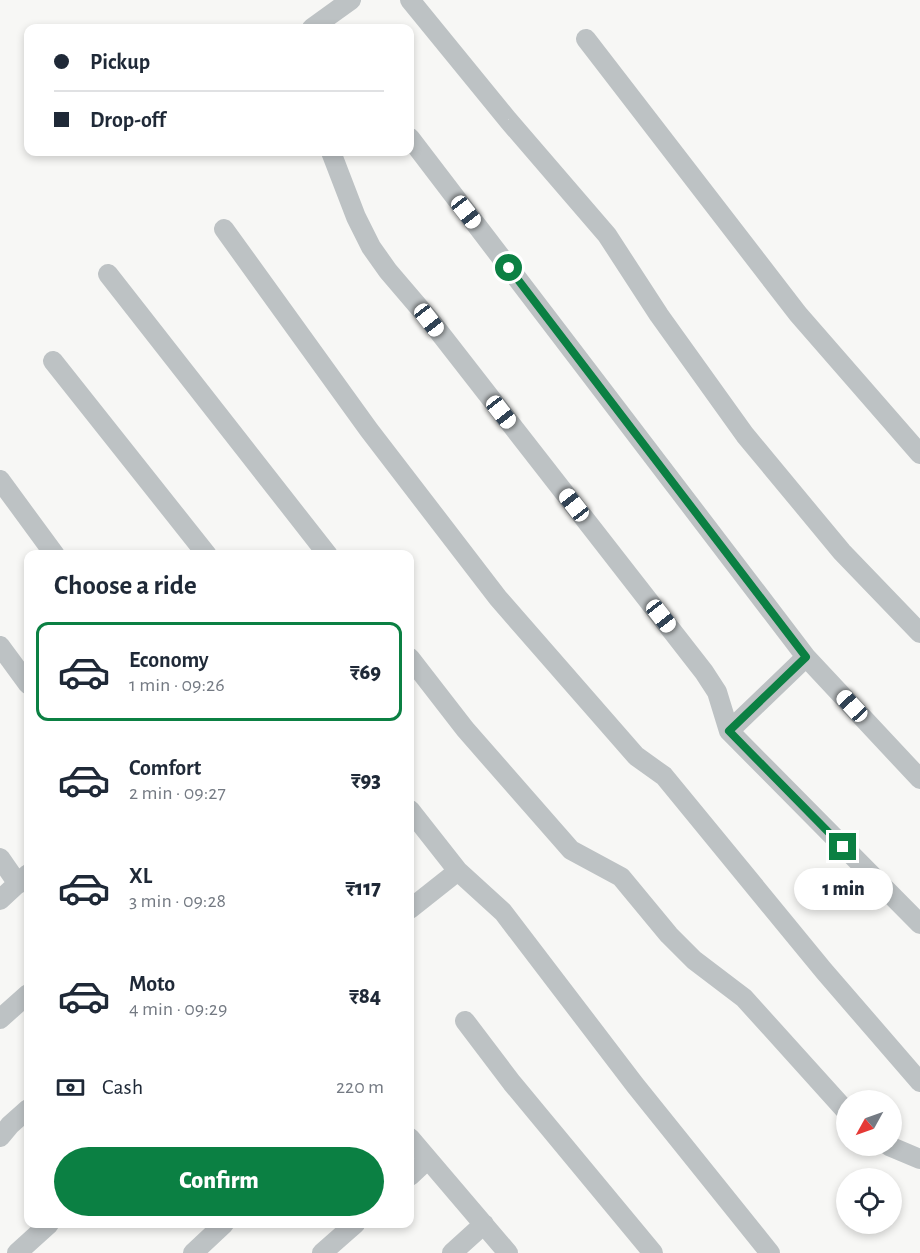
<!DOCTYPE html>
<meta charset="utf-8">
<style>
:root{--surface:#fff;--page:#f6f6f7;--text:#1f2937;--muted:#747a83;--line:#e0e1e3;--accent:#0b8043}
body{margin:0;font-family:"Alegreya Sans",sans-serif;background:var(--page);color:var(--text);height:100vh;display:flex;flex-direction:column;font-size:22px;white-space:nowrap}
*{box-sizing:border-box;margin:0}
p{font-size:20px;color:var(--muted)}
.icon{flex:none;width:33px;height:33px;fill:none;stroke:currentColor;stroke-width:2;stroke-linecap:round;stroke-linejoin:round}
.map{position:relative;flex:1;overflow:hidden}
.details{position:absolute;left:24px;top:550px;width:390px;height:678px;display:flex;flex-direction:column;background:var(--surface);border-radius:12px;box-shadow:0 3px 9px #0003}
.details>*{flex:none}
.top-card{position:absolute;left:24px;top:24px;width:390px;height:132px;border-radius:12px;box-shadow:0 3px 9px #0003;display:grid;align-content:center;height:132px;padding:0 30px;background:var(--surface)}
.needle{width:39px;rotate:230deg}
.buttons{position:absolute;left:836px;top:1090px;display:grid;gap:12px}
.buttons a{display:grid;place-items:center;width:66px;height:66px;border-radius:50%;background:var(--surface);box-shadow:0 3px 9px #0003;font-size:30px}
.end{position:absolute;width:27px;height:27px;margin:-14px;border:8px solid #0b8043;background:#fff;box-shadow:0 0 0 3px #fff}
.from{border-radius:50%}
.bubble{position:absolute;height:42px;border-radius:21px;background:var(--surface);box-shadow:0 3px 9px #0003;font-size:20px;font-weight:800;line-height:42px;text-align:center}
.car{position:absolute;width:18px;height:36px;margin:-18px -9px;border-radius:8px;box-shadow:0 0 4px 2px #0007;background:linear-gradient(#fff 24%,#345 0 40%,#fff 0 76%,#345 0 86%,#fff 0)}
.top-card b{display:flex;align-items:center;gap:21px;height:57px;font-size:22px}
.top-card b+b{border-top:2px solid var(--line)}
.top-card i{width:15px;height:15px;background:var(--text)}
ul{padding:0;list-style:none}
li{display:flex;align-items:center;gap:18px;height:99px;margin:0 12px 9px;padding:0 18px;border:3px solid transparent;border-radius:12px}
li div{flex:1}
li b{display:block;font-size:22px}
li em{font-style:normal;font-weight:800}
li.on{border-color:var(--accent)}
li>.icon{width:54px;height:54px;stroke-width:1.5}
h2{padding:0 30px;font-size:27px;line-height:72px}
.pay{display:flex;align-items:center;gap:15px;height:66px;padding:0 30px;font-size:22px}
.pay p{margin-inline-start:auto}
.button{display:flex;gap:12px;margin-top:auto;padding:12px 30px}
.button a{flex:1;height:69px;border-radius:36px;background:var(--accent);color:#fff;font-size:24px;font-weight:800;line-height:69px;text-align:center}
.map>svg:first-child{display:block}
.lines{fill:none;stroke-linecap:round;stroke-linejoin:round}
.street{stroke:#bdc2c4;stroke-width:20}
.route{stroke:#0b8043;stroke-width:8}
</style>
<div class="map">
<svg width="920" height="1253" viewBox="0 0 920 1253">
<rect width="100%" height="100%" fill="#f7f7f5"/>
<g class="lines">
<path class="street" d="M410,0L508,120L607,235L659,315L745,435L842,552L920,633
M312,28L351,0
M586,39L798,314L920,454
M410,138L806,657L920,779
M331,152L356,217L371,247L388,271L429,319L704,672L717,692L729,731
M224,229L369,430L498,598L636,756L664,776L824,971L920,1082
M108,274L328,555
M53,361L207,555
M0,480L55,555
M0,646L28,684
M806,657L729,731L920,924
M410,658L465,729L571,850L621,877L669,935L694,960L744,998L846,1111
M410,810L458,871L503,912L635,1085L770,1253
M0,858L18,884
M0,900L28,874
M410,909L458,871
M0,1019L28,994
M465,1021L512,1083L653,1253
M0,1137L10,1125L28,1109
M410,1138L508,1253
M889,1146L920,1159
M410,1176L427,1160
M17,1253L49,1224
M193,1253L224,1224
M322,1253L355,1224
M452,1253L484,1224"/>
</g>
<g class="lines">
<path class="route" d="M509,268L806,657L729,731L843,847"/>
</g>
</svg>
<div class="buttons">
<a><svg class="needle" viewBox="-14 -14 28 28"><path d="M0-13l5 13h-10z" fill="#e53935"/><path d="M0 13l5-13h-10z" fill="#747a83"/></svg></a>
<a><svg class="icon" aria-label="locate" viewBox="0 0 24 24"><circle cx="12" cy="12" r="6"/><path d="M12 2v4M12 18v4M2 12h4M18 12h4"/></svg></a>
</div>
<i class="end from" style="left:509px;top:268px"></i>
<i class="end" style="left:843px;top:847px"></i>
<div class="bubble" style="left:794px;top:868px;width:99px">1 min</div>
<i class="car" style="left:466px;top:212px;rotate:142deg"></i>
<i class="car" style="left:429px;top:320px;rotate:142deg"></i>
<i class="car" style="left:501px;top:412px;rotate:142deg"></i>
<i class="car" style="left:574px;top:505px;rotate:322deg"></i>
<i class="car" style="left:661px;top:616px;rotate:142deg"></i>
<i class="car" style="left:852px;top:706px;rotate:317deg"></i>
<div class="top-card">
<b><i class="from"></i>Pickup</b>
<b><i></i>Drop-off</b>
</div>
<section class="details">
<h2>Choose a ride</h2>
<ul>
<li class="on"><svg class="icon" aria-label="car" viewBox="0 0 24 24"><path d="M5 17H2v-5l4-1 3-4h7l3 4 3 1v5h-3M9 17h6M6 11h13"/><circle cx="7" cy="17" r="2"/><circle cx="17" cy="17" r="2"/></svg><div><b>Economy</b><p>1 min · 09:26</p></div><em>₹69</em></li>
<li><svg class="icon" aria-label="car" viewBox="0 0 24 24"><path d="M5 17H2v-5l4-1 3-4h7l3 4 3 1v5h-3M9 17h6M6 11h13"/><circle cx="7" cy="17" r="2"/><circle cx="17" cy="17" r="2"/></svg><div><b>Comfort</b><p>2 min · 09:27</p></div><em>₹93</em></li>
<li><svg class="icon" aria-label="car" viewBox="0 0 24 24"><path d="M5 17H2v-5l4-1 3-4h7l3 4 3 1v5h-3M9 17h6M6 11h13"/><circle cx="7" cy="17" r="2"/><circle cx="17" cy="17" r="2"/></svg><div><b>XL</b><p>3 min · 09:28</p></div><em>₹117</em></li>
<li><svg class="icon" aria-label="car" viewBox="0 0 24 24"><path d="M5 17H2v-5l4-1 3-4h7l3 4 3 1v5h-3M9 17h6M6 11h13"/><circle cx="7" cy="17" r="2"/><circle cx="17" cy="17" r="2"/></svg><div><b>Moto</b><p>4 min · 09:29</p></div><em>₹84</em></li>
</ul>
<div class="pay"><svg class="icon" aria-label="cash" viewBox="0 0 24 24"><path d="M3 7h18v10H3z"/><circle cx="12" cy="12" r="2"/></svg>Cash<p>220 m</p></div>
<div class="button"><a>Confirm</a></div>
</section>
</div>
